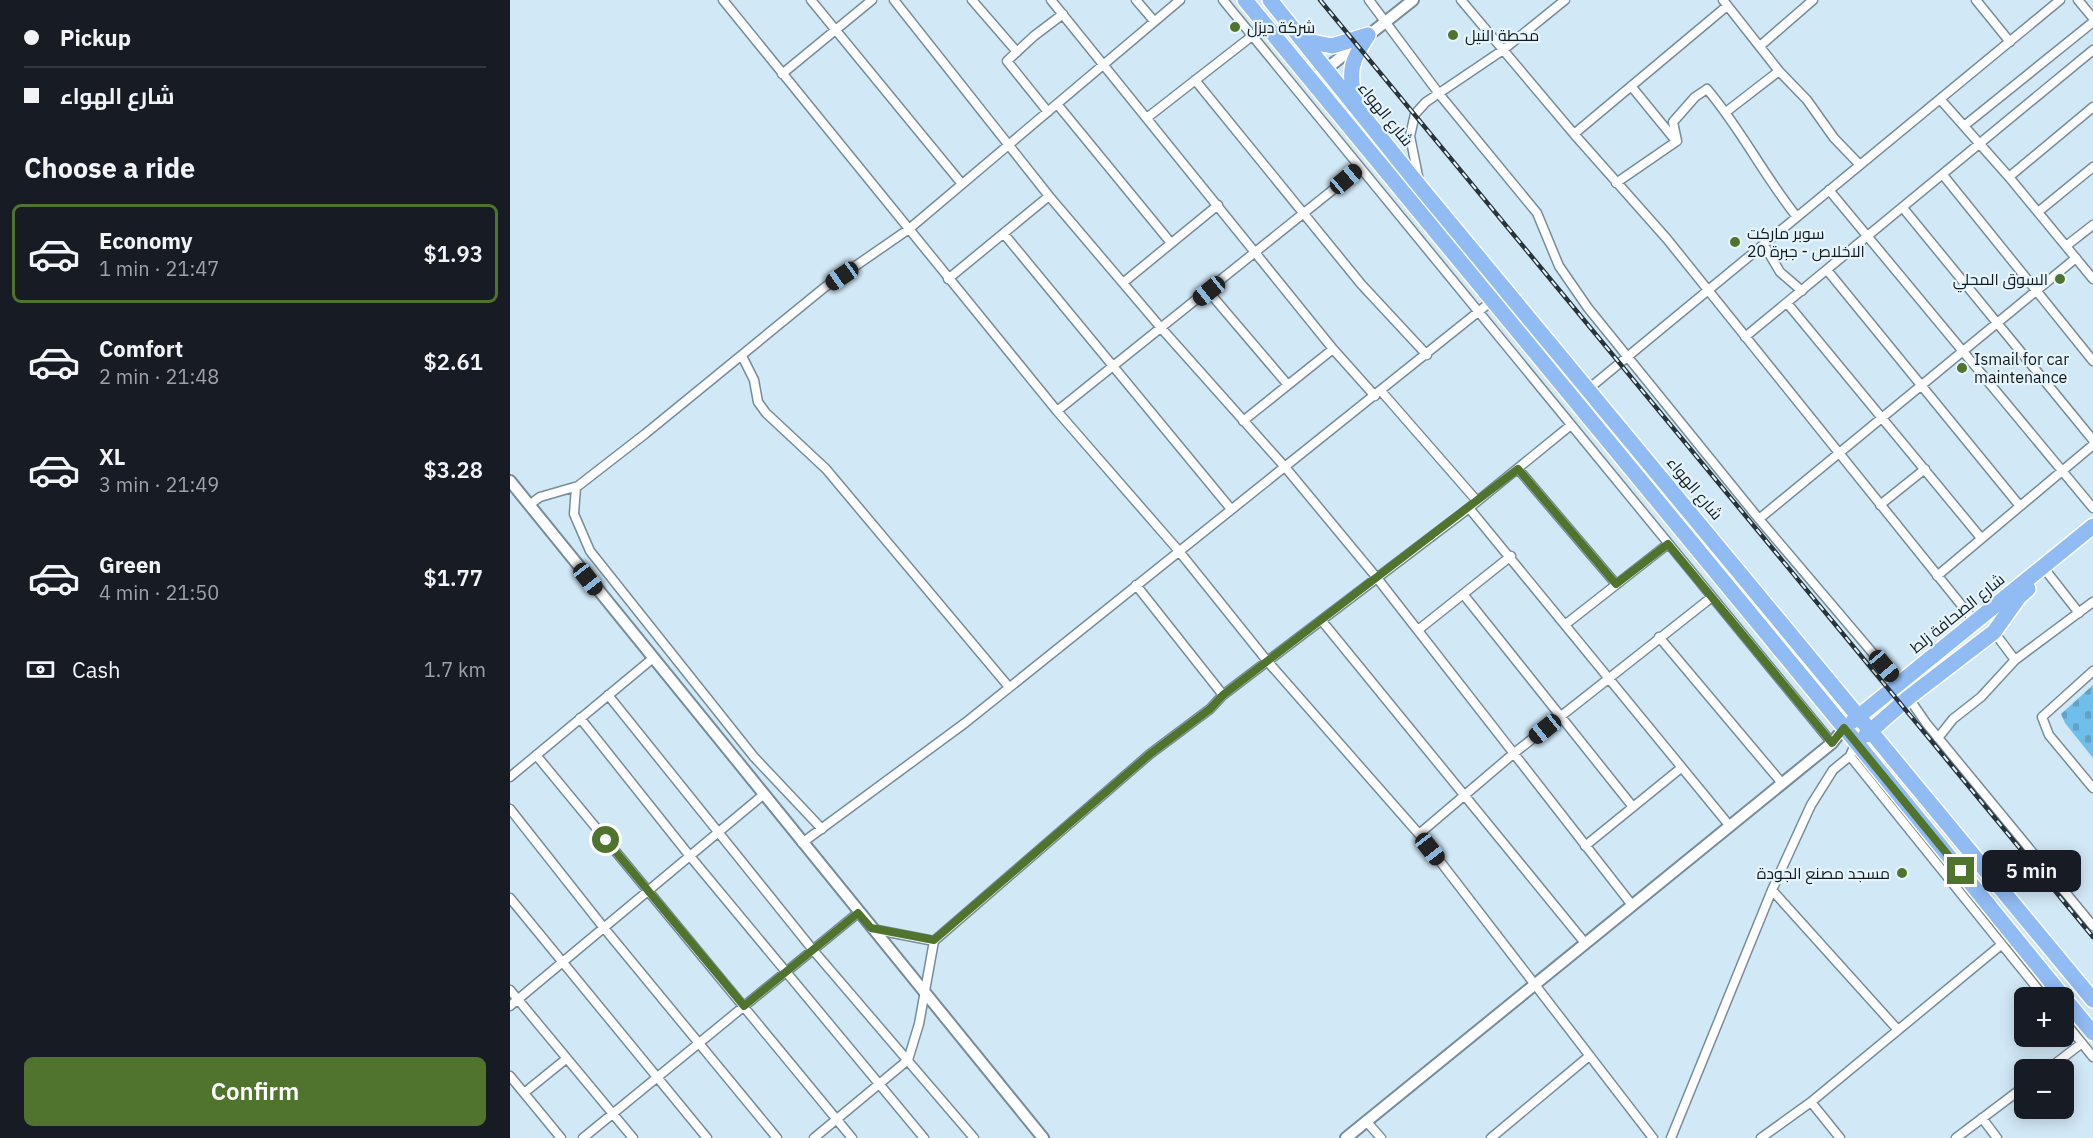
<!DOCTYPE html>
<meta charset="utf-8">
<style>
:root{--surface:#171b24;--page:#20242c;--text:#f1f3f6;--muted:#9ea1a6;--line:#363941;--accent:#50742d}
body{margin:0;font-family:"IBM Plex Sans",Cairo,sans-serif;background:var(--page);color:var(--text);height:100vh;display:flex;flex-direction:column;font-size:22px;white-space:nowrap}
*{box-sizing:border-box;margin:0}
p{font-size:20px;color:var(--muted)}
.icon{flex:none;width:33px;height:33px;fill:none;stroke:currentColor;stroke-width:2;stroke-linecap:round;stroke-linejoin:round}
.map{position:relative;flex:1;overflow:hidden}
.details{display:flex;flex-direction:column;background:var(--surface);width:510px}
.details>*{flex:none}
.guide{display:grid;align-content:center;height:132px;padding:0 24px;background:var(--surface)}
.fabs{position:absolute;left:1504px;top:987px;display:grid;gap:12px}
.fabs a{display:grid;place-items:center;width:60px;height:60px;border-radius:9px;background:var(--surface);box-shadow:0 3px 15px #0003;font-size:30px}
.end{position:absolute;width:27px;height:27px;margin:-14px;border:8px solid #50742d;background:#fff;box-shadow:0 0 0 3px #fff}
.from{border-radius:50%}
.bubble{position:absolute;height:42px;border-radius:9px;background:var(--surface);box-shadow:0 3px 15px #0003;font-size:20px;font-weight:600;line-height:42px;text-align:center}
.car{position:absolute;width:18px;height:36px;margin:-18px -9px;border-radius:8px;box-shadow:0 0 4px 2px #0007;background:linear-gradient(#222 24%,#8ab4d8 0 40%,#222 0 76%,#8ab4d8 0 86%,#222 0)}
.guide b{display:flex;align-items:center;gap:21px;height:57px;font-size:22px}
.guide b+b{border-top:2px solid var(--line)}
.guide i{width:15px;height:15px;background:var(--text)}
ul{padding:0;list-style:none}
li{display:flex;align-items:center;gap:18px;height:99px;margin:0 12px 9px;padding:0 12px;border:3px solid transparent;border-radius:9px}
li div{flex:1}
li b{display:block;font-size:22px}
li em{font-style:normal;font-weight:600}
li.on{border-color:var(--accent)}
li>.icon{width:54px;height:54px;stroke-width:1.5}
h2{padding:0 24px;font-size:27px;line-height:72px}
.pay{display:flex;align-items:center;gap:15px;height:66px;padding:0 24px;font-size:22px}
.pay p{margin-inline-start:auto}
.primary-button{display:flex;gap:12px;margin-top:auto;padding:12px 24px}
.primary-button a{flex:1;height:69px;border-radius:9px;background:var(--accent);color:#fff;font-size:24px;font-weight:600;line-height:69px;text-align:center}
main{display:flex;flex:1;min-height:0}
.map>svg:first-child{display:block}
.cemetery{fill:url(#cemetery-stones)}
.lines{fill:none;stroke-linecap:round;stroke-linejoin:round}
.minor-casing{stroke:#778c99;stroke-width:11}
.tertiary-casing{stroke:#778c99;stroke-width:14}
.trunk-casing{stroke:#fff;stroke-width:18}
.minor{stroke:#fff;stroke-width:8}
.tertiary{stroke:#fff;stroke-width:10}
.trunk{stroke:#90bbf3;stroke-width:15}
.rail-casing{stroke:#29343a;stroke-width:4.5}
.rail{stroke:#e6f4fc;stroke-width:2;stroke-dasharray:7;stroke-linecap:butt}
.route{stroke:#50742d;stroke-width:8}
.poi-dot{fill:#50742d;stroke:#e6f4fc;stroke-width:2}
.labels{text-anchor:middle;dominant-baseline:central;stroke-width:4.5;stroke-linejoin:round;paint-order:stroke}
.poi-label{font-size:16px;fill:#121b20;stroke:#e6f4fc;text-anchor:start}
.street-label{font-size:16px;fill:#121b20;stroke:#e6f4fc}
</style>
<main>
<section class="details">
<div class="guide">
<b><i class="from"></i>Pickup</b>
<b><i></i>شارع الهواء</b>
</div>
<h2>Choose a ride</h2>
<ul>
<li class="on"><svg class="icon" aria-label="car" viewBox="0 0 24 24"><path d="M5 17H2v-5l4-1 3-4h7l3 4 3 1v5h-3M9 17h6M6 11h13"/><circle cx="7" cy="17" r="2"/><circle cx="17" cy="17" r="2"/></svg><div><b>Economy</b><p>1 min · 21:47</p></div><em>$1.93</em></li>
<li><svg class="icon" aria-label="car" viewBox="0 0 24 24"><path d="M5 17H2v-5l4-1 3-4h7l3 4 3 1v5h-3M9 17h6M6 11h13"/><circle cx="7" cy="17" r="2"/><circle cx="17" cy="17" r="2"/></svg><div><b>Comfort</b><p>2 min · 21:48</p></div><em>$2.61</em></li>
<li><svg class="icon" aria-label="car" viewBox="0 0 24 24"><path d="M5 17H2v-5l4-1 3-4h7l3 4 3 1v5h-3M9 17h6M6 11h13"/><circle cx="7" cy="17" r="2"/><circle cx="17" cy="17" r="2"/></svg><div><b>XL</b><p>3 min · 21:49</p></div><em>$3.28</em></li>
<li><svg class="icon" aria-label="car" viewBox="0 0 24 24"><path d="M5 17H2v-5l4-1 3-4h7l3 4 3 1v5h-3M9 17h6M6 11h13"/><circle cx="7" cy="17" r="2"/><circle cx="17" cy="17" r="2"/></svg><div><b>Green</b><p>4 min · 21:50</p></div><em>$1.77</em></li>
</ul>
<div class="pay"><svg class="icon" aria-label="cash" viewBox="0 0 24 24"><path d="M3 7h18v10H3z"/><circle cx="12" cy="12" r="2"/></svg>Cash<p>1.7 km</p></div>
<div class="primary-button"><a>Confirm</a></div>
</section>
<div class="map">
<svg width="1583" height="1138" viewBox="0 0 1583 1138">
<defs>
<pattern id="cemetery-stones" width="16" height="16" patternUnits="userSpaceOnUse" patternTransform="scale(1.5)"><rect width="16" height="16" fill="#70beeb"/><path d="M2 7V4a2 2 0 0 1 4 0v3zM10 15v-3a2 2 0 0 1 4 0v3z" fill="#60a3c9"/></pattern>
</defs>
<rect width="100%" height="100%" fill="#d1e8f6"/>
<path class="cemetery" d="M1583,685V758L1555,723L1551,714Z"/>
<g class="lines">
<defs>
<path id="minor" d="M213,0L547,411L668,550L758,662L909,834L1143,1138
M301,0L452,184
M384,0L539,196L652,329L775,467L867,578L1122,905
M462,0L507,52
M541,0L823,349L865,396
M626,0L644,21
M713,0L1322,743
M859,0L930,95L1027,213L1049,266L1078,308L1249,519L1389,684L1416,723L1583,926
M951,0L1064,134L1157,239L1465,622
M1213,0L1269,71L1297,100L1324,138L1350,165
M1466,0L1500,42
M1568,0L1583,18
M1250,46L1303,0
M272,74L362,0
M685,80L851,284L917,355
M1121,86L1166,141
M1430,99L1499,177L1583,279
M547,104L661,243
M538,112L497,61L524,36L553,14
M1216,112L1269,71
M638,117L742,36
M1454,126L1583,22
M1064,134L1217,6
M1167,141L1163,122L1185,97L1197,89C1231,129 1254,176 1287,217
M1433,175L1583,361
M1499,177L1583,107
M909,181L900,136L905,114L916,102L993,50L1055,0
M1106,183L1167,141
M1319,190L1583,508
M1393,208L1583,440
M1528,212L1583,167
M494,234L721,509
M1254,245L1270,272L1292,291
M1556,246L1583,225
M1317,270L1509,505
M438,279L539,196
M614,282L708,205
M698,291L778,385
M1277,303L1471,538
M1235,337L1583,50
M232,356L244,380L248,402L256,413L316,469L499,687
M871,391L967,501
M1065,400L1550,0
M547,411L850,168
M733,421L823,349
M1008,469L1106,584
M66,487L64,514L80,551L244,757L312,829
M19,505L30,497L68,486L135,434L315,287L399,229L670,0
M1370,505L1415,469
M959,508L1219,825
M1249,519L1566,258
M1533,567L1569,613
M1427,576L1583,445
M626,585L713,695
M953,594L1123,807
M812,621L1075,943
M1056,624L1158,544
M908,630L1001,556
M1484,632L1505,660
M1149,637L1271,782
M1583,671L1532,717L1539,735L1583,788
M98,695L303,950L464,1138
M70,718L179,855L414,1138
M1428,738L1443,719L1471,697L1505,660L1583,602
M26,755L342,1138
M1340,756L1535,998
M0,777L142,659
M0,809L94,928L267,1138
M909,834L1003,754L1202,597
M292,843L455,723L983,300
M1075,846L1171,768
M1262,890L1388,1030
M0,898L197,1138
M362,929L424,941
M0,990L123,1138
M0,1006L253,795
M1554,1021L1583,1057
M1537,1070L1572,1043
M0,1076L51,1138
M14,1093L56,1059
M1301,1102L1330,1138
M1472,1118L1487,1138
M857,1122L871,1138
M73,1138L348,913
M304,1138L398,1060L409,1024L424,941L640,754L700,709L713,695L959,508L1061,425
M981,1138L1078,1057
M1161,1138L1262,890L1301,805L1323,770L1340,756L1346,742
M1251,1138L1301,1102L1491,945
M1446,1138L1515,1086"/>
<path id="tertiary" d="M801,81L903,0
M0,481L533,1138
M836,1138L1322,743L1334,728"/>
<path id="trunk" d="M735,0L1346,742L1554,998
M760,0L911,188L1583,1000
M792,40L822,46L858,35
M845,101C838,71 841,61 858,35
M1343,721L1583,526
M1356,735L1398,698L1484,632L1509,597L1518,589
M1554,998L1583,1033"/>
</defs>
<use href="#minor" class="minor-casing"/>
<use href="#tertiary" class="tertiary-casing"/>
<use href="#trunk" class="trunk-casing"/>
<use href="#minor" class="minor"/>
<use href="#tertiary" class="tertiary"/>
<use href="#trunk" class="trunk"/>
<defs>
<path id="rail" d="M810,0L1583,937"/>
</defs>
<use href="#rail" class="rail-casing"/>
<use href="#rail" class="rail"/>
</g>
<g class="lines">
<path class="route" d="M96,840L234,1006L348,913L361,928L424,940L640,754L700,709L713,695L1008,469L1106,584L1158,544L1322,743L1334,728L1451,871"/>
</g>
<g class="poi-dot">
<circle cx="725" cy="27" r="6"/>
<circle cx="943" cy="35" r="6"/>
<circle cx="1225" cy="242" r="6"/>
<circle cx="1550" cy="279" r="6"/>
<circle cx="1452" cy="368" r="6"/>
<circle cx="1392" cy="873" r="6"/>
</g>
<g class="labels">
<g class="poi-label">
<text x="737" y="27">شركة ديزل</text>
<text x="955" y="35">محطة النيل</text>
<text x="1237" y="233">سوبر ماركت<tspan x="1237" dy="18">الاخلاص - جبرة 20</tspan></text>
<text x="1538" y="279" text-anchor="end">السوق المحلي</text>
<text x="1464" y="359">Ismail for car<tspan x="1464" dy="18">maintenance</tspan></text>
<text x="1380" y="873" text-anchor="end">مسجد مصنع الجودة</text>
</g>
<g class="street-label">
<text transform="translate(876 114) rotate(51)">شارع الهواء</text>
<text transform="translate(1185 488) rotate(50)">شارع الهواء</text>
<text transform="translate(1447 613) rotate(-39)">شارع الصحافة زلط</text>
</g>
</g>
</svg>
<div class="fabs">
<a>+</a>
<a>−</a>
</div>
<i class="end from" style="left:96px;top:840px"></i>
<i class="end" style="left:1451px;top:871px"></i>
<div class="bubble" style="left:1472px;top:850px;width:99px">5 min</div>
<i class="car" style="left:836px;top:179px;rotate:50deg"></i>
<i class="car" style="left:332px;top:276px;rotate:235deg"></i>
<i class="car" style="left:699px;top:291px;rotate:231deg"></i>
<i class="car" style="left:78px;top:579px;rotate:142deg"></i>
<i class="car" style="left:1374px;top:666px;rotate:140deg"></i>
<i class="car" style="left:1035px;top:729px;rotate:231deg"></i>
<i class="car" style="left:920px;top:849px;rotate:142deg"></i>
</div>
</main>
